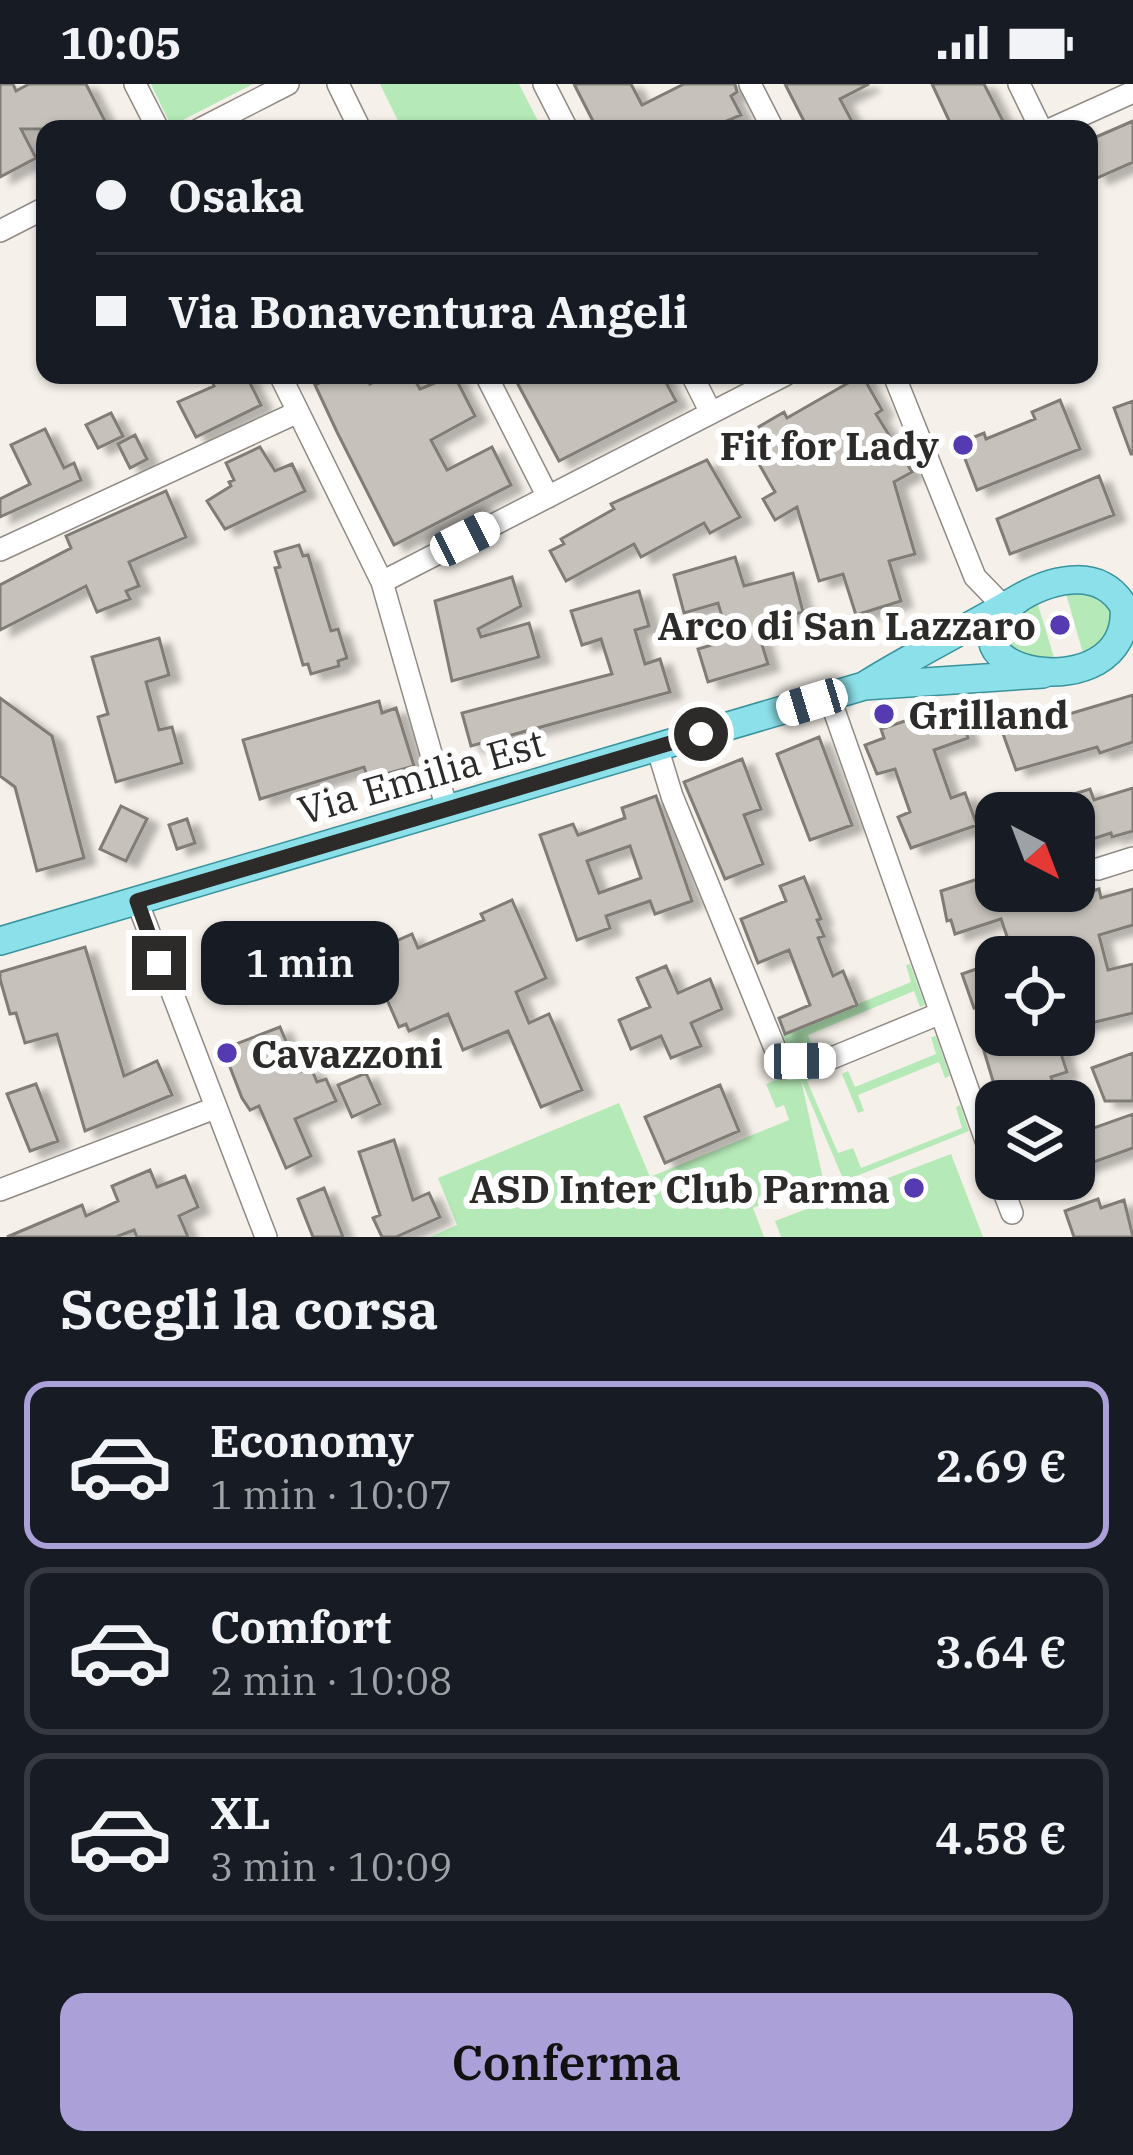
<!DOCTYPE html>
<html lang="it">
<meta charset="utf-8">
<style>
:root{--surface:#171b24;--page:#20242c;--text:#f1f3f6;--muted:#9ea1a6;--line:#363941;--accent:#aba0d7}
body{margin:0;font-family:"IBM Plex Serif",serif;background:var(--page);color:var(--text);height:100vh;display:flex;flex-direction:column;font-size:45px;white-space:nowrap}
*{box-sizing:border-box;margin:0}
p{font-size:39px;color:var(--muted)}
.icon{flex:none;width:66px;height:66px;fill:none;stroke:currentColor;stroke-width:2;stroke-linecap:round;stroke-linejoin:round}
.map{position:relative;height:1153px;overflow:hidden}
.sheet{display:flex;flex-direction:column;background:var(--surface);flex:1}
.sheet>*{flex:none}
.banner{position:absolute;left:36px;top:36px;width:1062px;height:264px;border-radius:24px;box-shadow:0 3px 9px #0004;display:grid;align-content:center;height:264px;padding:0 60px;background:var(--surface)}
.needle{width:78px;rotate:138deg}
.tools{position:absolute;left:975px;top:708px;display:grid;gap:24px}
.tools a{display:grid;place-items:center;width:120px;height:120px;border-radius:24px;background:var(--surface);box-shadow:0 3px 9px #0004;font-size:60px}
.end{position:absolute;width:54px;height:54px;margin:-27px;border:15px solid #2d2b29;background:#fff;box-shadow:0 0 0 6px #fff}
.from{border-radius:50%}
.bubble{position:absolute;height:84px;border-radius:24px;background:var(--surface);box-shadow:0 3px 9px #0004;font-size:39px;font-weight:600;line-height:84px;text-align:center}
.car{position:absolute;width:36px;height:72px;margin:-36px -18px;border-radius:15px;box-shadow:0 0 9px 3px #0007;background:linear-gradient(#fff 24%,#345 0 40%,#fff 0 76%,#345 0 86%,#fff 0)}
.banner b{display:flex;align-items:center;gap:42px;height:114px;font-size:45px}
.banner b+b{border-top:3px solid var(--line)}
.banner i{width:30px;height:30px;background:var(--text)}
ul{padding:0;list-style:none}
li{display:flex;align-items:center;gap:36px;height:168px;margin:0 24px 18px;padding:0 36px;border:6px solid var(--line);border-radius:24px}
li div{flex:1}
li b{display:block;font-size:45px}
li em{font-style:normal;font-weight:600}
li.on{border-color:var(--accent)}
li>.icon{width:108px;height:108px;stroke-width:1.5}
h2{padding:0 60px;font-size:54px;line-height:144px}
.action{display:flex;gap:24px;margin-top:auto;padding:24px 60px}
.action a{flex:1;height:138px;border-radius:24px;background:var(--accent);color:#111;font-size:48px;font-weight:600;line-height:138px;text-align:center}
.status{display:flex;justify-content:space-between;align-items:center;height:84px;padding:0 60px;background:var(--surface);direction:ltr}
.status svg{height:33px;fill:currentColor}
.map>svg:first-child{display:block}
.green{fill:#b5e9b7}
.building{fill:#c6c2bb;stroke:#807b76;stroke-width:3;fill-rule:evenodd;filter:url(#shadow)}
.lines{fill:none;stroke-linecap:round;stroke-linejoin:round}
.minor-casing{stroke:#8f8a84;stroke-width:24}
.major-casing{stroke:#39939d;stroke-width:30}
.minor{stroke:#fff;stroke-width:21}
.major{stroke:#8ce0e9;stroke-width:27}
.route{stroke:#2d2b29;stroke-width:15}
.poi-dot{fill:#563ab2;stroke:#fff;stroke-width:4.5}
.labels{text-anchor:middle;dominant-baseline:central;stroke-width:12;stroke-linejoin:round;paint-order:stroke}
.poi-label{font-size:39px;font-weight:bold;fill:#2d2b29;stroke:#fff;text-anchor:end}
.street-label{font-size:39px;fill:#2d2b29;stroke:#fff}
</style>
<div class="status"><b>10:05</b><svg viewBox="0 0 49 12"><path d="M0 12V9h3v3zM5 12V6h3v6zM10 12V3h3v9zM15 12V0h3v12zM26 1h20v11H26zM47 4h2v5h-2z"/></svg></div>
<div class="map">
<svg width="1133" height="1153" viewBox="0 0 1133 1153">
<defs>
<filter id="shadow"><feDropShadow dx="11" dy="6" stdDeviation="3" flood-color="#0004"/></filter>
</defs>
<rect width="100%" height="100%" fill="#f5f0e9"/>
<path class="green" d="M151,0H253L171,42Z
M380,0H519L542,45H402Z
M1065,506L1099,509L1117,534L1100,558L1083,569Z
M1036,514L1055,577L1040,578L1007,565L1004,543Z
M910,880L925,921L920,923L914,907L808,951L814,967L791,969L783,951L911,898L906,881Z
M936,952L950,992L945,994L939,978L858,1011L864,1027L858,1029L842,990L848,987L855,1003L936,970L931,953Z
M803,985L821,986L823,990L807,997L838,1069L853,1064L861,1084L962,1044L956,1023L960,1021L969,1047L844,1097L801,996L823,1095L753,1124L764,1153H430L457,1141L438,1094L619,1019L650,1093L789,1036L784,1021L776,1024L766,1000Z
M951,1070L983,1153H781L775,1137Z"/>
<path class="building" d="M0,0H13L16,7L29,0H86L109,45H21L36,74L0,93Z
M574,0H631L642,21L684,0H735L737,8L731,12L741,31L708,45H597Z
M785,0H869L840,15L856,45H808Z
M932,0H984L1003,37L986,45H953Z
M1133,37V78L1097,94L1089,74V56Z
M209,291H246L261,321L196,353L178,318L214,302Z
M315,291H366L370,300L389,291H412L420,305L454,291L475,332L431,356L447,386L492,363L511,401L394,461L337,348L315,301L319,299Z
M513,291H662L676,317L559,377Z
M862,291L882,326L876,330L912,388L894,398L915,470L889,477L901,517L856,531L843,490L819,497L797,423L775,436L763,415L775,408L743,352L784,328L787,334Z
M1060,316L1080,365L977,406L959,359L984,349L986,355L1035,335L1032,328Z
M1133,317V370H1131L1114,324Z
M111,329L123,352L98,364L86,341Z
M45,345L64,384L74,379L81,396L0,433V415L30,400L11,361Z
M135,351L147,375L130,384L118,360Z
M260,363L275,387L292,380L305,407L225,445L207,417L231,402L229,398L234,396L226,379Z
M707,376L740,433L710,449L704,439L641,473L634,460L566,497L550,467L564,460L561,455L614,425L611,420Z
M1099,392L1114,431L1010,470L997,435Z
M166,407L186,453L129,478L139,502L126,507L130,515L97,528L86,502L0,546V501L71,464L66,452Z
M299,461L303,472L308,471L331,547L338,545L347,574L338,577L339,582L311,590L308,580L303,581L275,484L280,483L275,468Z
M735,473L744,502L793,489L803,528L756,541L768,580L708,598L698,565L729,556L718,519L684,529L674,491Z
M512,493L521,522L478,545L481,553L529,539L539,573L452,597L435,517Z
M639,507L649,542L635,546L645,580L660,575L670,608L471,662L462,629L612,590L601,555L582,561L571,527Z
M159,554L169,591L146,598L159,646L172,643L182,679L116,698L98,633L108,630L92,573Z
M1133,611V658L1100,669L1097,663L1016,686L997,633L1028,625L1032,641Z
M0,614L52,652L84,774L37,787L15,703L0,692Z
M379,617L382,629L396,624L414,682L368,695L364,683L260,715L243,656Z
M956,620L968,654L934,666L951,714L965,709L977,741L911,764L898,733L910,728L895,685L877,690L865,661L884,654L881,645Z
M819,653L852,741L810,756L777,670Z
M742,675L761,725L744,731L763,780L725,795L684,698Z
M1133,704V747L1112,753L1111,749L1074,761V729H1028L1027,724L1090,705L1094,716Z
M656,712L692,817L655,830L650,817L606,832L610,844L577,856L540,751L573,740L578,751L625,734L622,724ZM630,762L641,794L599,809L587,777Z
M121,722L147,735L126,777L100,765Z
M187,735L195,759L177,765L169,741Z
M996,789V807H1037L1042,822L1099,805L1101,814L1133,805V841L1099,851L1108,886L1133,880V929L1074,943V873H1014L1001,835L955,850L951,836L947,837L941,807Z
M804,793L821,835L817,836L824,852L818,854L833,892L843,887L857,921L785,950L779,934L810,921L789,866L758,879L741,835L786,817L780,802Z
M512,816L546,894L516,908L529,939L549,930L582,1006L541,1023L508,947L463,966L448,930L409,947L406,940L399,943L367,870L412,850L418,864L484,836L481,830Z
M281,839L299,883L229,911L208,857L232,847L239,856Z
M85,863L124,992L157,977L172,1011L85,1047L57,950L25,959L16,929L10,930L0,895V888Z
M996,878V916L974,924L962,890Z
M666,882L678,909L710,895L722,925L691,939L701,962L671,974L661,952L631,965L619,936L650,923L637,894Z
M280,943L299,988L311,984L317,998L326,995L336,1017L295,1035L311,1072L286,1084L259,1022L250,1026L242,1014L223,965Z
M998,951H1055L1067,988L1051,993L1060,1017H999L981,957Z
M1133,969V1017H1105L1092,984Z
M366,989L380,1020L352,1033L338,1001Z
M36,1000L58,1057L30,1067L7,1010Z
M720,1001L739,1047L665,1079L645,1033Z
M1133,1030V1064L1074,1085V1051Z
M394,1056L413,1116L429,1109L440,1133L396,1153H382L373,1134L380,1131L359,1068Z
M150,1086L157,1103L185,1092L198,1123L179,1132L188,1153H137L134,1146L116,1153H7L82,1121L86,1132L118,1117L112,1102Z
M324,1104L343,1153H313L298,1115Z
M1098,1115L1101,1124L1124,1116L1133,1153H1074L1065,1127Z"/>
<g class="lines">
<defs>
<path id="minor" d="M135,0L158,45
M338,0L360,45
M544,0L567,45
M750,0L773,45
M1019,0L1041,45
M200,45L288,0
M1051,45L1133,8
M0,147L45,124
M280,291L382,498L447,725
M486,291L548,413
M692,291L711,329
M894,291L975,493L1004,523
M0,466L298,328
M382,498L785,291
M829,612L996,1085
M657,663L672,712L783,984L801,977L827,976L941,929
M1098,785L1133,774
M137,817L266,1153
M999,1095L1012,1129
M0,1106L215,1024"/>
<path id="major" d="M867,600C917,569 970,543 1021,513C1054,494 1102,483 1124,523C1133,630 915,589 1021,513
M0,857L864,602L1043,590"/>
</defs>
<use href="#minor" class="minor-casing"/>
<use href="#major" class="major-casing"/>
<use href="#minor" class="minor"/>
<use href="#major" class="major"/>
</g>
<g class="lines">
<path class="route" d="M159,879L137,817L701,650"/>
</g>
<g class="poi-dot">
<circle cx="963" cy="361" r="12"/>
<circle cx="1060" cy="541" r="12"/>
<circle cx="884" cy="630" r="12"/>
<circle cx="227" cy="969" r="12"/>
<circle cx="914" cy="1104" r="12"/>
</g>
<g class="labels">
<g class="poi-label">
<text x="939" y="361">Fit for Lady</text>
<text x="1036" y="541">Arco di San Lazzaro</text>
<text x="908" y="630" text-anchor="start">Grilland</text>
<text x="251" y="969" text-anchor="start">Cavazzoni</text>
<text x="890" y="1104">ASD Inter Club Parma</text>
</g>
<g class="street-label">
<text transform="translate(421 692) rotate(-16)">Via Emilia Est</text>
</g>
</g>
</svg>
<div class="tools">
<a><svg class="needle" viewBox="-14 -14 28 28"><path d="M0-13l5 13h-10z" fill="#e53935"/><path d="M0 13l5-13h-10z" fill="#9ea1a6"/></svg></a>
<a><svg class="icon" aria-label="locate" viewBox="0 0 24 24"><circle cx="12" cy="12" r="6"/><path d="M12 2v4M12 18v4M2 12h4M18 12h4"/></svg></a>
<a><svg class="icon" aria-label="layers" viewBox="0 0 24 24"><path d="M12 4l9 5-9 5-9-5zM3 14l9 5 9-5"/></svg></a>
</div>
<i class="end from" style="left:701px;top:650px"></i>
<i class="end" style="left:159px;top:879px"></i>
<div class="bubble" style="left:201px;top:837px;width:198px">1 min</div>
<i class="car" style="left:465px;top:455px;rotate:63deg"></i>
<i class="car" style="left:812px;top:618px;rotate:253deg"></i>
<i class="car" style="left:800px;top:977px;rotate:89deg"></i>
<div class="banner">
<b><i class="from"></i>Osaka</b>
<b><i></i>Via Bonaventura Angeli</b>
</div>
</div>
<section class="sheet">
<h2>Scegli la corsa</h2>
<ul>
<li class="on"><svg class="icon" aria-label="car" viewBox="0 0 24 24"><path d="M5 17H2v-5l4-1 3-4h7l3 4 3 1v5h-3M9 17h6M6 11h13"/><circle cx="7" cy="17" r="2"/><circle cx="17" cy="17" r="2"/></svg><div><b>Economy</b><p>1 min · 10:07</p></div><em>2.69 €</em></li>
<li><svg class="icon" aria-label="car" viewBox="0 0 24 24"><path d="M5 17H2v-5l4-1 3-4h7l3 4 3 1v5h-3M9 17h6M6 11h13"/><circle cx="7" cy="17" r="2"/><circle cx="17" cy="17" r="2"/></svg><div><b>Comfort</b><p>2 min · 10:08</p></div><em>3.64 €</em></li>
<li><svg class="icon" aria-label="car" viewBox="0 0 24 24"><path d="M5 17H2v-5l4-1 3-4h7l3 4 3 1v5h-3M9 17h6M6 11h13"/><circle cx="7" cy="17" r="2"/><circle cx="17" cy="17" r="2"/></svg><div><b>XL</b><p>3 min · 10:09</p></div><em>4.58 €</em></li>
</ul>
<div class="action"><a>Conferma</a></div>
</section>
